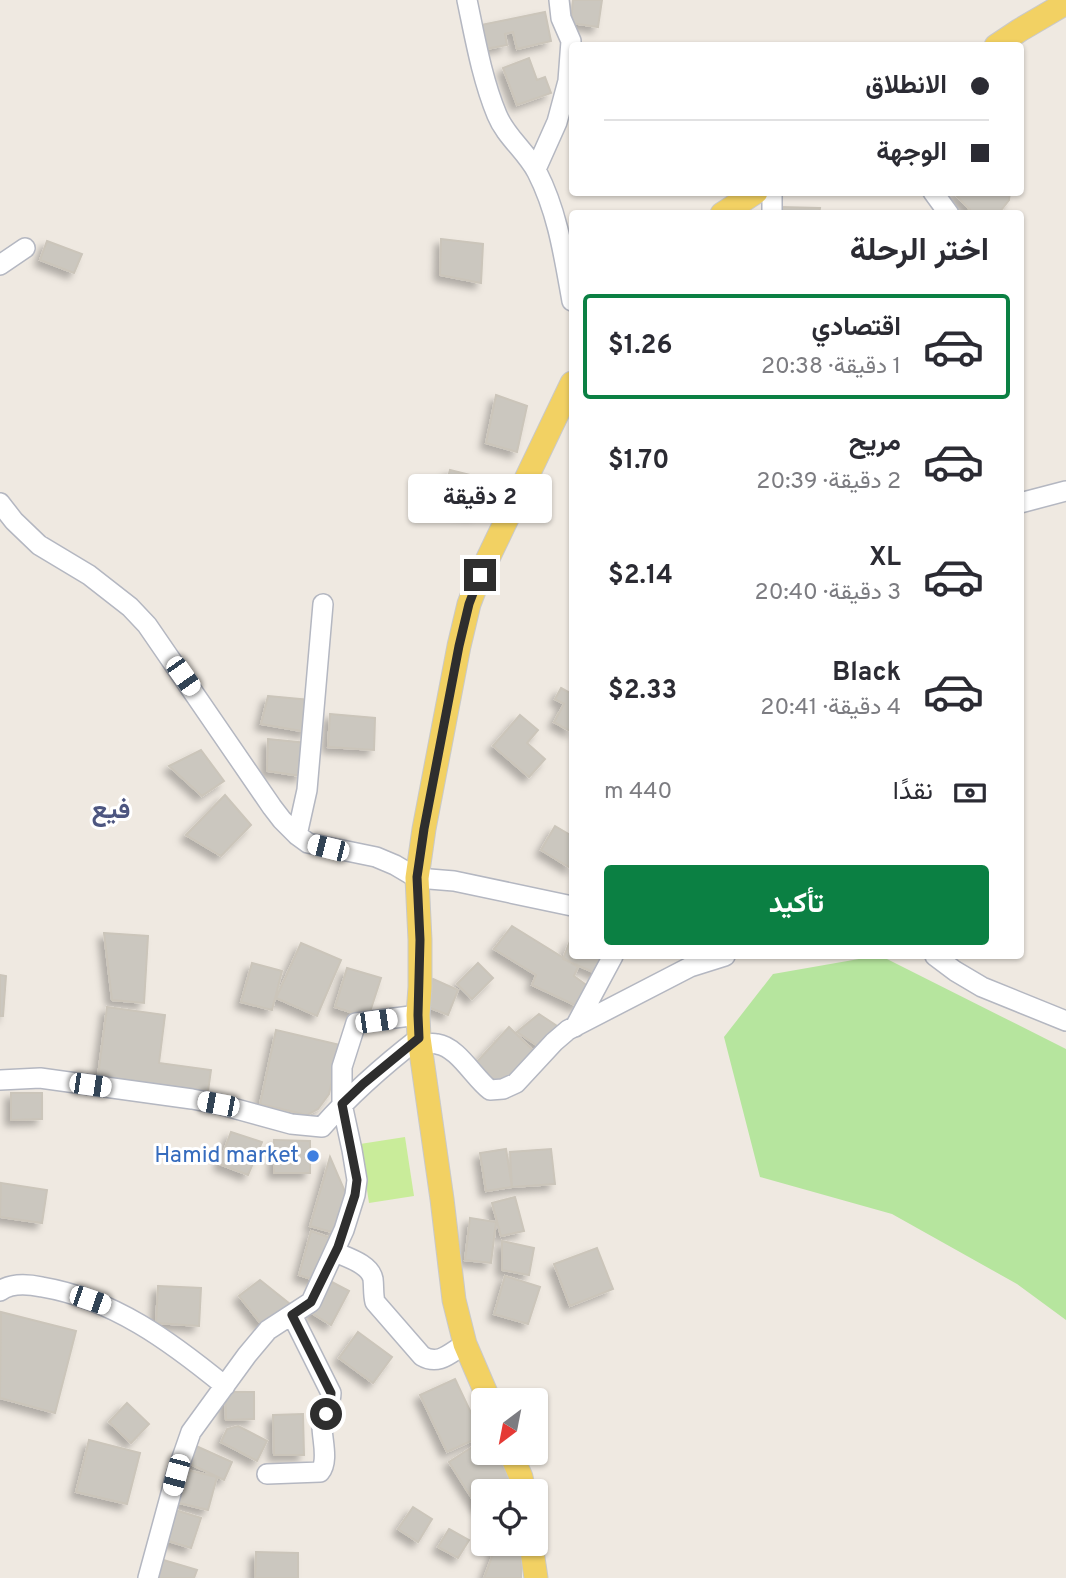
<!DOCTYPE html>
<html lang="ar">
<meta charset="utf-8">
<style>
:root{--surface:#fff;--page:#f2f2f3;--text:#2b2b33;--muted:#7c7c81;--line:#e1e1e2;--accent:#0b8043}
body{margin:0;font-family:Overpass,Vazirmatn,sans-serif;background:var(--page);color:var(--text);direction:rtl;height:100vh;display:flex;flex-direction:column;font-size:26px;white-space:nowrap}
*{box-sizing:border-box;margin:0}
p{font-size:23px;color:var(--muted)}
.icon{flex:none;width:38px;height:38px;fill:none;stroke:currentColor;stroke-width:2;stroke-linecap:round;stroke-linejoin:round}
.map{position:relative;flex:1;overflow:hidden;direction:ltr}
.panel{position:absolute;left:569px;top:210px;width:455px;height:749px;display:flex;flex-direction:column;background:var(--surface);border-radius:7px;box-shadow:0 2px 5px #0004;direction:rtl}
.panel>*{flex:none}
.top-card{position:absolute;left:569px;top:42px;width:455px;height:154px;border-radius:7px;box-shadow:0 2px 5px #0004;direction:rtl;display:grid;align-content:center;height:154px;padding:0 35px;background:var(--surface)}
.needle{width:46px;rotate:212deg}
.buttons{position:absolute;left:471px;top:1388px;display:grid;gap:14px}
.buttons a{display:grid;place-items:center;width:77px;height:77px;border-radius:7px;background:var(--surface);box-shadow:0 2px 5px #0004;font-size:35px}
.end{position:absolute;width:32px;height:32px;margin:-16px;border:9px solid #2e2e2e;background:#fff;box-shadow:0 0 0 4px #fff}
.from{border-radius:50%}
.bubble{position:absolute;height:49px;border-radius:7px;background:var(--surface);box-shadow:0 2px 5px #0004;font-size:23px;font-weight:700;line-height:49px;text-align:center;direction:rtl}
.car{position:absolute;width:21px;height:42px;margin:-21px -10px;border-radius:9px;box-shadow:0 0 5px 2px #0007;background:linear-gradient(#fff 24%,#345 0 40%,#fff 0 76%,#345 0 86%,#fff 0)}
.top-card b{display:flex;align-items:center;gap:24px;height:66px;font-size:26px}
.top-card b+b{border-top:2px solid var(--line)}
.top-card i{width:18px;height:18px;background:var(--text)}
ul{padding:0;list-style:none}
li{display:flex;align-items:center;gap:21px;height:105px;margin:0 14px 10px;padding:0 21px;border:4px solid transparent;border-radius:7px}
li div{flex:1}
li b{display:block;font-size:26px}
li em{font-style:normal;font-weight:700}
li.selected{border-color:var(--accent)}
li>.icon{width:63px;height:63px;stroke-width:1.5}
h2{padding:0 35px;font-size:32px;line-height:84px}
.pay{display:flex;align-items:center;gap:18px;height:77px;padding:0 35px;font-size:26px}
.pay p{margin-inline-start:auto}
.button{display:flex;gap:14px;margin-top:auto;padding:14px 35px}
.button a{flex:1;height:80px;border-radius:7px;background:var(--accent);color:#fff;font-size:28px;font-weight:700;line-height:80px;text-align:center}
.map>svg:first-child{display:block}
.green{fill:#b6e59e}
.pitch{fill:#c9ec9a}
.building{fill:#cbc7bf;stroke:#cbc5ba;stroke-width:2;filter:url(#shadow)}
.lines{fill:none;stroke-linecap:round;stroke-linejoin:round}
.minor-casing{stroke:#b4b7c1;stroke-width:22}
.major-casing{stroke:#c9c9c9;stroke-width:25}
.minor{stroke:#fff;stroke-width:19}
.major{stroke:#f2d163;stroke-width:23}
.route{stroke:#2e2e2e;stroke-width:9}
.shop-dot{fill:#3f7fe0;stroke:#fff;stroke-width:2.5}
.labels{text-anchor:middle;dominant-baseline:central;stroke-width:6;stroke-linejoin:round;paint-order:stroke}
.shop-label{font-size:23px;fill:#366cbe;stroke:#fff;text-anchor:end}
.quarter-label{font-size:26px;font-weight:bold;fill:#4d5680;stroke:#fff}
</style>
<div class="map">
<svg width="1066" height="1578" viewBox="0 0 1066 1578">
<defs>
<filter id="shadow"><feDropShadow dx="-5.5" dy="5.5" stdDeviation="3.5" flood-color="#0004"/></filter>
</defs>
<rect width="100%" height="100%" fill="#efe9e1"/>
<path class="green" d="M876,956H881L1066,1049V1320L1017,1284L892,1214L760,1177L724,1037L773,974Z"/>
<path class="pitch" d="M405,1137L414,1196L369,1203L360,1144Z"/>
<path class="building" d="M573,0H602L598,27L571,23Z
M545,12L551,41L517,49L513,32L505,34L507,45L486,49L481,25Z
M529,58L537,80L545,77L551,93L517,105L503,68Z
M953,192H1010L1009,200L998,214H974Z
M780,207L820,208L819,214H780Z
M441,239L483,244L481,283L440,275Z
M47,241L82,254L74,273L40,260Z
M496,395L527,406L517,452L486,443Z
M450,470L486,479L474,513L440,506Z
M561,688L572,694V732L554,722L564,704L555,699Z
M268,696L310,700L307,732L261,724Z
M330,714L375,718L374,750L328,747Z
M520,715L538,730L527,743L545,759L529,777L493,746Z
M268,739L307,743L301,776L267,771Z
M201,750L224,781L202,796L169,766Z
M225,795L251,825L221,856L186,835Z
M555,826L572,836V869L541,850Z
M512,926L578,967L574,976L589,987L577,1006L532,985L536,975L494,949Z
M104,933L148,936L144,1003L112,1000Z
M572,936V956H608L600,975L563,959Z
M301,943L341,960L317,1016L276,998Z
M252,963L282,971L272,1010L241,1002Z
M478,963L493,978L472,999L457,984Z
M347,968L381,978L368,1018L335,1007Z
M0,975L6,976L3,1016H0Z
M433,979L458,990L448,1015L425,1006Z
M107,1007L165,1015L159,1063L211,1070L207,1098L97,1083Z
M539,1014L560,1028L541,1048L517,1032Z
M509,1027L538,1055L503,1089L476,1063Z
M276,1030L340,1045L329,1094L318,1109L307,1115L260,1104Z
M11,1093H42V1119L11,1120Z
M231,1132L262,1142L248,1175L219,1164Z
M274,1140L310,1141V1173H274Z
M506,1149L512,1187L486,1191L480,1153Z
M551,1149L555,1184L512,1187L510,1152Z
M330,1157L346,1194L335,1233L310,1226Z
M1,1183L47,1190L42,1223L0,1217Z
M515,1197L524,1231L501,1236L492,1203Z
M470,1218L496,1222L491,1263L465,1260Z
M311,1231L334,1239L317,1281L299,1275Z
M502,1241L534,1248L529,1275L502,1270Z
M597,1248L613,1289L570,1306L554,1264Z
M505,1276L540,1287L528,1324L494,1314Z
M260,1280L290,1304L262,1325L239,1296Z
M328,1280L349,1291L331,1325L310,1312Z
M158,1286L201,1288L199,1326L156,1323Z
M1,1312L76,1331L55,1413L0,1398Z
M358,1332L392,1357L373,1383L339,1358Z
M455,1379L482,1436L447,1452L420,1395Z
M225,1392H254V1419L226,1420Z
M127,1403L149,1424L131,1443L109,1422Z
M303,1414L304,1455H274L273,1415Z
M238,1426L267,1441L257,1461L221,1442L227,1429Z
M89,1440L140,1453L127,1504L76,1492Z
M483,1440V1452H494L514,1485L505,1491H483V1505L478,1508L449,1462Z
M196,1446L232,1462L224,1480L188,1463Z
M187,1470L217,1477L208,1510L179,1503Z
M413,1507L432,1519L418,1542L398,1529Z
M172,1509L201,1518L191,1548L162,1539Z
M449,1529L469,1540L458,1558L438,1547Z
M496,1546L521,1555V1578H484Z
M256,1552L298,1553V1578H255Z
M160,1559L197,1570L194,1578H155Z"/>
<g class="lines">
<defs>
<path id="minor" d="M467,0C475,38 482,79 497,115C506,137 526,151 537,172C558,213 564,257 572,301
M536,169L557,122L568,81L571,41L561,18L559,0
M933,192L949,214
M772,214V192
M0,265L25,248
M0,503L14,521L39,545L89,575L130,607L147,625L272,807L282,820L297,835L308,843L376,857L395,865L417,878L454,881L572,906
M1020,503L1066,491
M297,835L307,790L323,604
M935,956L955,971L982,987L1066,1021
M575,1027L613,956
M420,1045C425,1044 432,1043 437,1044C458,1047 474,1078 490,1090L503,1089L516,1083L554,1042L568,1030L690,967L725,956
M0,1080L40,1078L192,1099L218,1104L291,1124L322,1127C351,1094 384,1065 419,1038
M335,1252C348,1258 370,1264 373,1279C374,1287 373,1294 375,1302L422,1356C439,1366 450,1353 465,1344
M0,1291C11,1283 28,1284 42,1287C113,1299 170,1341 225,1386
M267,1474L320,1472C329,1461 322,1440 322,1426C323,1414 331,1405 331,1393L292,1315
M148,1578L176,1475L191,1432L247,1355L268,1330L311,1302L344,1230L355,1195L357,1180L352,1150L342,1104V1067L356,1023L418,1015"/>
<path id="major" d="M996,46L1020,30L1066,3
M722,214L756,192
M489,1400L465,1344L454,1300L442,1199L419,1038L418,1015L420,987V940L417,878L424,829L459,646L469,604L480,575L572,383
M510,1452L521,1477L524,1491
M531,1544L536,1578"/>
</defs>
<use href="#minor" class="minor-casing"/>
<use href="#major" class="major-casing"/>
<use href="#minor" class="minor"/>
<use href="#major" class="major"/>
</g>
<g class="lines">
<path class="route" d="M326,1414L330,1406L331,1393L292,1315L311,1302L338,1247L355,1195L357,1180L342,1104L363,1084L419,1038L418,1015L420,940L417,877L424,829L459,646L469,604L480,575"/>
</g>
<circle class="shop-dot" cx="313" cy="1156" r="7"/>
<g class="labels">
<g class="shop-label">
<text x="299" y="1156">Hamid market</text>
</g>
<g class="quarter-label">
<text x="111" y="811">فيع</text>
</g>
</g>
</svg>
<div class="buttons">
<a><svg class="needle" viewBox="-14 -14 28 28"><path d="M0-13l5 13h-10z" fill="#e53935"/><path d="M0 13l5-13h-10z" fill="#7c7c81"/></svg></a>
<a><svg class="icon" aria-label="locate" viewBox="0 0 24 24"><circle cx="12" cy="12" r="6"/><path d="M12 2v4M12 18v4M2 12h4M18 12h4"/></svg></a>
</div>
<i class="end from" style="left:326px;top:1414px"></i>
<i class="end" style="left:480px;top:575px"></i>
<div class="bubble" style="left:408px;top:474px;width:144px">2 دقيقة</div>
<i class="car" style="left:183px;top:676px;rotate:145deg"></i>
<i class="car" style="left:328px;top:848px;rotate:284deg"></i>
<i class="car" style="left:376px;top:1021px;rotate:82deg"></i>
<i class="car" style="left:90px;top:1085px;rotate:98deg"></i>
<i class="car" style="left:218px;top:1104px;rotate:281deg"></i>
<i class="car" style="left:90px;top:1300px;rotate:109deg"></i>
<i class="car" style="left:176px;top:1475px;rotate:195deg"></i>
<div class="top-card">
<b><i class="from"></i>الانطلاق</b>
<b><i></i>الوجهة</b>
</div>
<section class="panel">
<h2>اختر الرحلة</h2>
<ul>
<li class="selected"><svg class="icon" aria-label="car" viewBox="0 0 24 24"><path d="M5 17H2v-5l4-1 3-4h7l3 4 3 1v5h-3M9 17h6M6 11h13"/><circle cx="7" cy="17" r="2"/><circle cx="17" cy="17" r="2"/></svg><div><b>اقتصادي</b><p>1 دقيقة · 20:38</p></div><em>$1.26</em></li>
<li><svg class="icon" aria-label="car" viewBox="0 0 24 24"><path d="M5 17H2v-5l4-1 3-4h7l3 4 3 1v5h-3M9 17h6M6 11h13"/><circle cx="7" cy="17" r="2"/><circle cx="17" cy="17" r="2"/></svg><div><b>مريح</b><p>2 دقيقة · 20:39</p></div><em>$1.70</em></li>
<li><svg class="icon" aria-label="car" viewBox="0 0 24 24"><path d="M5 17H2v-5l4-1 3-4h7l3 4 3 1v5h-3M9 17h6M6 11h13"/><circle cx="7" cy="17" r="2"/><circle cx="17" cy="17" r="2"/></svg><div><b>XL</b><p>3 دقيقة · 20:40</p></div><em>$2.14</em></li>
<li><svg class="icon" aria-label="car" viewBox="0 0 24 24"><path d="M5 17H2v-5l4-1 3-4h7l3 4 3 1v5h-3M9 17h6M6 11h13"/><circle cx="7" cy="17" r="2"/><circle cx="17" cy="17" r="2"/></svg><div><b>Black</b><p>4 دقيقة · 20:41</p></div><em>$2.33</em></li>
</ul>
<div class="pay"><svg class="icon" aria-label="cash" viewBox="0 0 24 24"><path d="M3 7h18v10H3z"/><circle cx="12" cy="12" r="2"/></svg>نقدًا<p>440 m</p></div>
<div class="button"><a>تأكيد</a></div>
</section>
</div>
